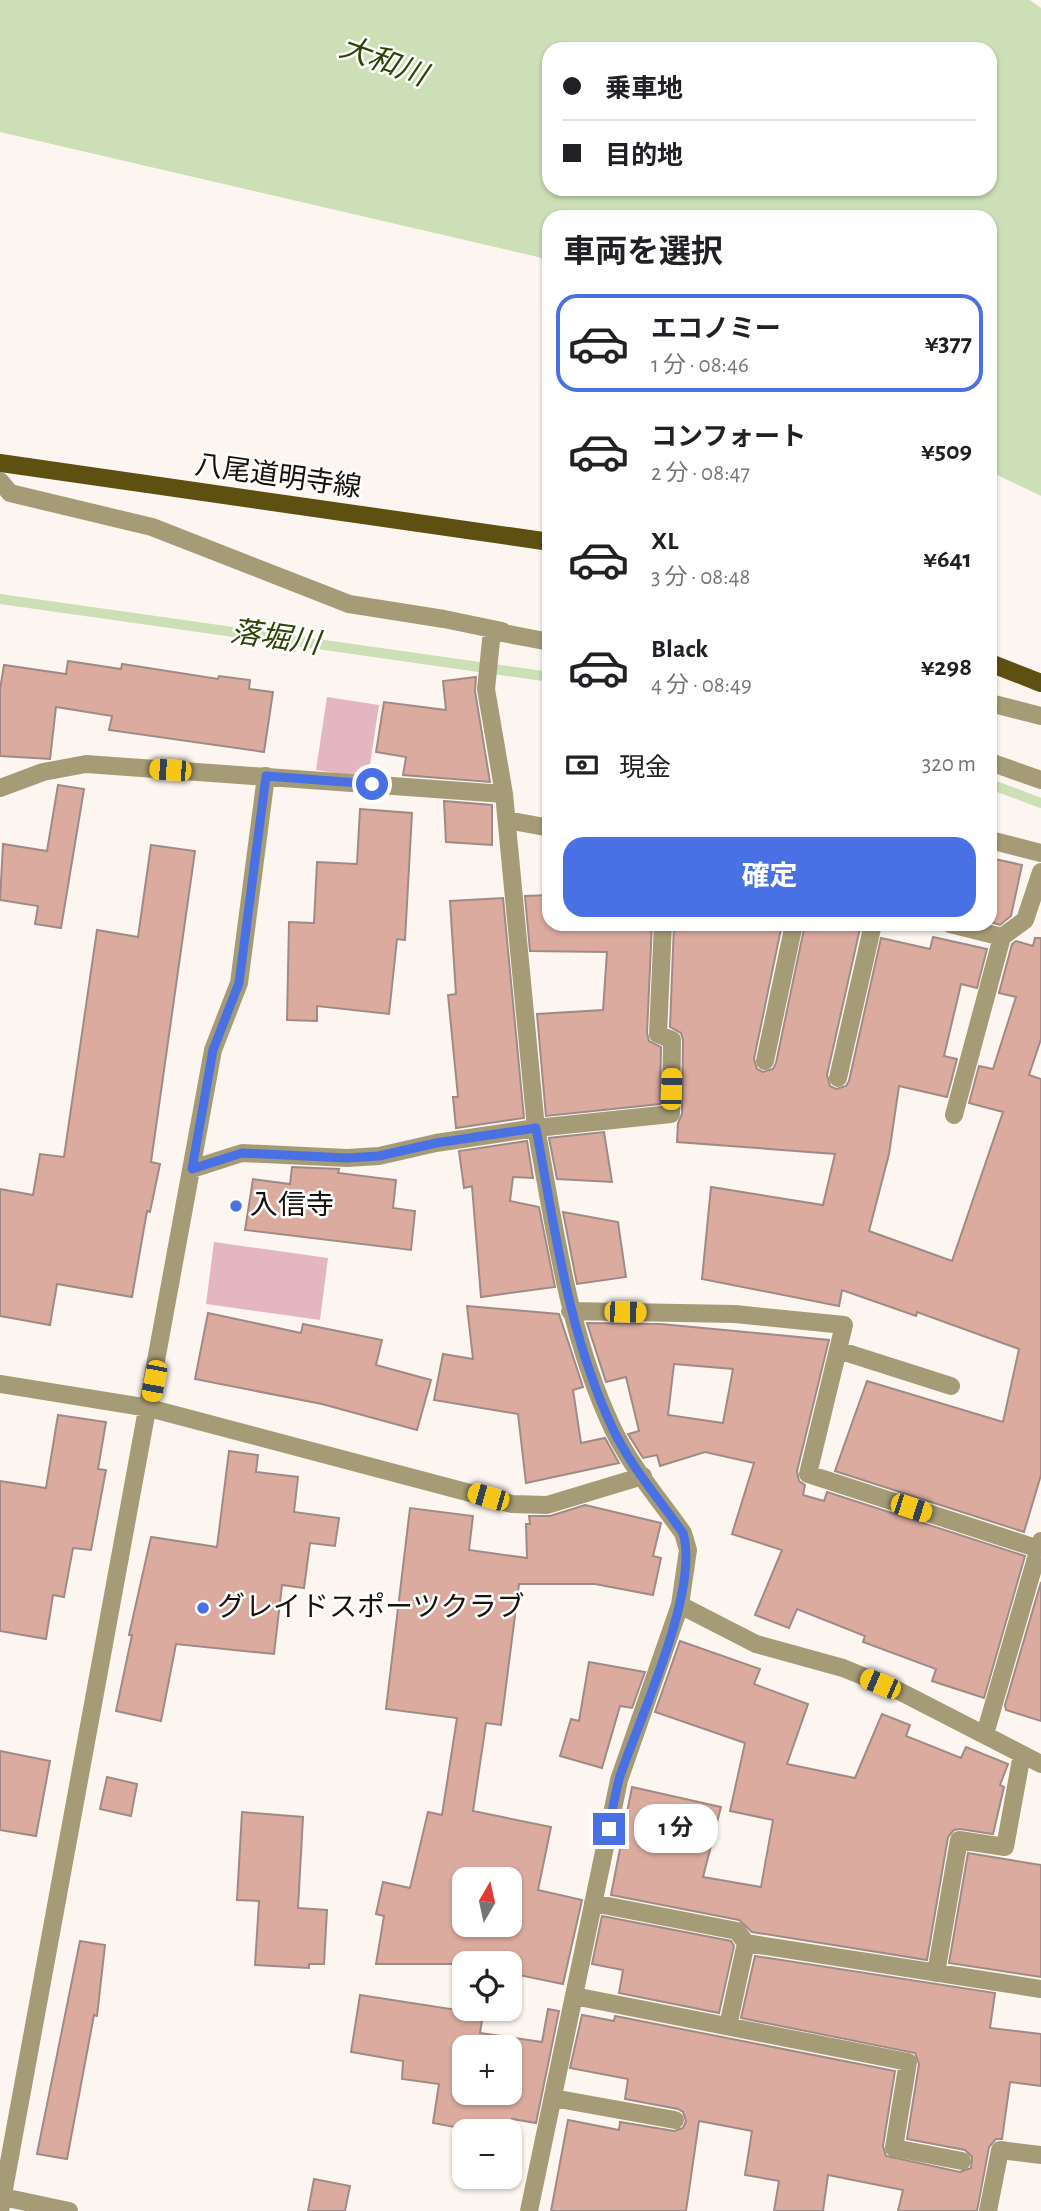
<!DOCTYPE html>
<html lang="ja">
<meta charset="utf-8">
<style>
:root{--surface:#fff;--page:#f2f2f2;--text:#202124;--muted:#757577;--line:#e0e0e0;--accent:#4a71e4}
body{margin:0;font-family:"Alegreya Sans","Noto Sans JP",sans-serif;background:var(--page);color:var(--text);height:100vh;display:flex;flex-direction:column;font-size:26px;white-space:nowrap}
*{box-sizing:border-box;margin:0}
p{font-size:23px;color:var(--muted)}
.icon{flex:none;width:38px;height:38px;fill:none;stroke:currentColor;stroke-width:2;stroke-linecap:round;stroke-linejoin:round}
.map{position:relative;flex:1;overflow:hidden}
.details{position:absolute;left:542px;top:210px;width:455px;height:721px;display:flex;flex-direction:column;background:var(--surface);border-radius:21px;box-shadow:0 2px 5px #0004}
.details>*{flex:none}
.hud{position:absolute;left:542px;top:42px;width:455px;height:154px;border-radius:21px;box-shadow:0 2px 5px #0004;display:grid;align-content:center;height:154px;padding:0 21px;background:var(--surface)}
.needle{width:46px;rotate:9deg}
.fabs{position:absolute;left:452px;top:1867px;display:grid;gap:14px}
.fabs a{display:grid;place-items:center;width:70px;height:70px;border-radius:14px;background:var(--surface);box-shadow:0 2px 5px #0004;font-size:35px}
.end{position:absolute;width:32px;height:32px;margin:-16px;border:9px solid #4a71e4;background:#fff;box-shadow:0 0 0 4px #fff}
.from{border-radius:50%}
.bubble{position:absolute;height:49px;border-radius:21px;background:var(--surface);box-shadow:0 2px 5px #0004;font-size:23px;font-weight:700;line-height:49px;text-align:center}
.car{position:absolute;width:21px;height:42px;margin:-21px -10px;border-radius:9px;box-shadow:0 0 5px 2px #0007;background:linear-gradient(#f5c518 24%,#345 0 40%,#f5c518 0 76%,#345 0 86%,#f5c518 0)}
.hud b{display:flex;align-items:center;gap:24px;height:66px;font-size:26px}
.hud b+b{border-top:2px solid var(--line)}
.hud i{width:18px;height:18px;background:var(--text)}
ul{padding:0;list-style:none}
li{display:flex;align-items:center;gap:21px;height:98px;margin:0 14px 10px;padding:0 7px;border:4px solid transparent;border-radius:21px}
li div{flex:1}
li b{display:block;font-size:26px}
li em{font-style:normal;font-weight:700}
li.current{border-color:var(--accent)}
li>.icon{width:63px;height:63px;stroke-width:1.5}
h2{padding:0 21px;font-size:32px;line-height:84px}
.pay{display:flex;align-items:center;gap:18px;height:77px;padding:0 21px;font-size:26px}
.pay p{margin-inline-start:auto}
.action{display:flex;gap:14px;margin-top:auto;padding:14px 21px}
.action a{flex:1;height:80px;border-radius:21px;background:var(--accent);color:#fff;font-size:28px;font-weight:700;line-height:80px;text-align:center}
.map>svg:first-child{display:block}
.green{fill:#e4b6c2}
.water{fill:#ccdfb6;fill-rule:evenodd}
.lines{fill:none;stroke-linecap:round;stroke-linejoin:round}
.stream{stroke:#ccdfb6;stroke-width:10}
.building{fill:#dbaba0;stroke:#a08a85;stroke-width:2;fill-rule:evenodd}
.minor{stroke:#a59b76;stroke-width:18}
.major{stroke:#5e5011;stroke-width:18}
.route{stroke:#4a71e4;stroke-width:9}
.poi-dot{fill:#4a71e4;stroke:#fff;stroke-width:2.5}
.labels{text-anchor:middle;dominant-baseline:central;stroke-width:5;stroke-linejoin:round;paint-order:stroke}
.street-label{font-size:28px;fill:#18120d;stroke:#fff}
.poi-label{font-size:28px;fill:#18120d;stroke:#fff;text-anchor:start}
.water-label{font-size:30px;font-style:italic;fill:#2f4404;stroke:#fff}
</style>
<div class="map">
<svg width="1041" height="2211" viewBox="0 0 1041 2211">
<rect width="100%" height="100%" fill="#fdf6f0"/>
<path class="green" d="M327,697L379,705L368,778L316,770Z
M214,1242L328,1258L320,1320L206,1304Z"/>
<path class="water" d="M0,0H1030L1041,8V496L991,472L990,217H550L549,262L538,257L0,132ZM550,49H990V189H550Z"/>
<g class="lines">
<path class="stream" d="M0,599L550,677
M990,784L1041,803"/>
</g>
<path class="building" d="M68,661L121,669L122,664L218,679L219,676L250,680L249,689L273,692L264,752L109,730L112,716L56,707L50,759L0,756V689L4,665L66,674Z
M476,677L475,691L490,782L403,775L406,757L376,752L384,702L446,710L443,681Z
M58,785L84,789L61,928L35,924L38,906L0,900L3,844L47,851Z
M444,801L492,805V845L446,842Z
M360,809L412,813L405,940L397,939L389,1014L317,1006V1021L287,1020L289,922L314,923L317,862L357,864Z
M151,845L195,851L151,1162L160,1164L150,1212L147,1211L132,1297L57,1284L50,1325L0,1316V1189L33,1195L40,1154L64,1157L97,930L138,937Z
M990,858L1022,865L1011,916L1000,925L990,922Z
M550,895V924H652L647,1033L649,1041L661,1047L660,1104L546,1116L537,1014L603,1010L607,952L530,951L525,896Z
M503,898L524,1118L456,1128L453,1097H458L448,995L456,994L450,901Z
M674,924H782L754,1059L757,1069L763,1072L773,1069L776,1063L805,924H861L827,1075L830,1086L836,1089L846,1086L849,1081L881,938L930,949L933,937L987,949L977,988L961,984L944,1056L957,1059L947,1097L899,1086L889,1154L869,1231L952,1261L1003,1112L969,1103L979,1066L993,1069L1016,997L999,993L1012,944L1016,941L1033,946L1035,938H1041V1039L1029,1075L1041,1079V1475L1024,1532L835,1471L867,1381L1003,1422L1019,1349L917,1312L916,1316L842,1290L839,1306L702,1279L711,1187L823,1205L835,1154L677,1142L678,1123L682,1114L683,1040L681,1033L670,1027Z
M604,1132L612,1182L557,1179L549,1138Z
M527,1141L533,1178L513,1177L510,1201L539,1207L555,1287L481,1297L472,1186L464,1188L459,1151Z
M292,1167L339,1169L338,1173L396,1180L393,1208L415,1211L411,1250L245,1230L253,1179L290,1184Z
M563,1212L618,1222L626,1277L577,1284Z
M467,1306L559,1314L583,1387L573,1390L581,1443L605,1438L619,1463L526,1483L518,1414L434,1400L443,1354L473,1359Z
M208,1313L301,1333L303,1324L382,1340L376,1365L431,1380L417,1430L322,1404L195,1379Z
M587,1323L661,1324L829,1340L797,1471L799,1481L805,1485L803,1495L824,1501L827,1492L1025,1556L984,1698L932,1681L936,1669L863,1642L865,1636L797,1609L789,1628L755,1615L782,1550L732,1534L754,1463L705,1452L660,1466L657,1455L643,1458L628,1434L639,1431L626,1377L606,1382ZM674,1364L733,1369L723,1423L668,1415Z
M58,1415L106,1422L98,1469L106,1470L91,1550L73,1548L64,1597L53,1595L46,1639L0,1631V1481L46,1488Z
M229,1451L258,1455L256,1472L298,1477L294,1512L339,1518L335,1546L310,1543L304,1588L282,1585L274,1654L176,1644L161,1721L116,1711L132,1635H129L151,1537L217,1547Z
M585,1505L661,1523L653,1556L661,1558L653,1595L595,1584H519L501,1725L486,1723L473,1811L551,1827L538,1890L582,1900L563,1984L509,1973V1964H376L384,1916L376,1914L383,1882L410,1888L428,1812L442,1815L457,1718L386,1709L410,1508L473,1516L469,1550L527,1558L526,1524H530L529,1516H550ZM464,1880H509V1925H464Z
M1041,1582V1721L1006,1710L1005,1705Z
M680,1641L760,1669L754,1684L808,1704L787,1764L855,1778L882,1714L910,1725L906,1736L961,1758L966,1747L1008,1764L1000,1785L1004,1787L993,1834L960,1829L954,1830L948,1837L927,1960L752,1932L739,1920L611,1895L632,1787L721,1807L703,1877L761,1887L773,1820L730,1811L745,1743L655,1712Z
M589,1662L645,1672L632,1708L620,1706L602,1768L560,1756L571,1719L579,1721Z
M0,1751L50,1761L36,1836L0,1830Z
M107,1777L137,1784L131,1816L100,1809Z
M242,1812L303,1817L298,1908L327,1910L324,1964H309V1968L255,1965L259,1901L237,1900Z
M968,1853L1041,1865V1977L949,1963Z
M602,1916L731,1941L734,1946L719,2013L619,1993L623,1970L592,1964Z
M80,1941L105,1945L97,2016L94,2015L67,2159L37,2154Z
M755,1956L995,1993L990,2028L1041,2034V2086L1010,2082L1002,2139H996L989,2147L977,2211H898L903,2190L828,2175L823,2211H774L779,2181L745,2175L752,2131L699,2121L686,2211H551L568,2120L619,2130L620,2122L674,2131L683,2128L686,2121L683,2112L678,2109L625,2099L628,2079L570,2068L582,2015L614,2021L615,2016L895,2071L883,2146L886,2156L960,2172L971,2168L972,2157L965,2150L907,2139L919,2064L915,2053L741,2018Z
M360,1995L483,2014L480,2033L542,2042L548,2009L559,2011L536,2123L512,2119L509,2137V2132H464V2158L456,2157L460,2128L433,2123L439,2084L402,2079L403,2061L351,2052ZM464,2048H509V2093H464Z
M314,2179L350,2186L345,2211H308Z"/>
<g class="lines">
<path class="minor" d="M0,481L10,493L152,527L349,604L444,619L502,631
M990,703L1041,716
M990,762L1041,780
M0,788L43,772L86,764L504,794
M507,820L550,828
M990,840L1041,853
M950,924L1002,937L1025,920L1041,872
M765,1061L794,924
M838,1078L873,924
M954,1115L1002,937
M192,1169L242,1153L347,1158L379,1156L436,1143L536,1128L504,794L486,689L492,631L550,642
M570,1311L735,1314L844,1325L808,1474L1039,1549
M838,1350L951,1386
M0,1384L149,1408L512,1504L547,1505L643,1476
M680,1605L756,1644L843,1668L899,1691L1041,1764
M985,1734L1041,1541
M593,1903L737,1931L746,1943
M936,1973L959,1840L1005,1847L1022,1754
M574,1996L908,2062L894,2148L962,2161
M728,2026L746,1943L1041,1989
M553,2098L675,2120
M3,2197L69,2211
M0,2211L213,1050L239,983L266,776
M529,2211L619,1780L680,1605L688,1550L683,1533C659,1499 629,1464 612,1427C568,1333 555,1229 536,1128L671,1114L672,1040L658,1034L663,924
M988,2211L1000,2150L1041,2155"/>
<path class="major" d="M0,463L550,542
M990,663L1041,683"/>
</g>
<g class="lines">
<path class="route" d="M372,784L266,776L239,983L213,1050L192,1169L242,1153L347,1158L379,1156L436,1143L536,1128C555,1229 568,1333 612,1427C629,1464 659,1499 683,1533C700,1590 640,1717 620,1776C615,1793 612,1812 609,1829"/>
</g>
<g class="poi-dot">
<circle cx="236" cy="1206" r="7"/>
<circle cx="203" cy="1608" r="7"/>
</g>
<g class="labels">
<g class="street-label">
<text transform="translate(278 477) rotate(8)">八尾道明寺線</text>
</g>
<g class="poi-label">
<text x="250" y="1206">入信寺</text>
<text x="217" y="1608">グレイドスポーツクラブ</text>
</g>
<g class="water-label">
<text transform="translate(383 62) rotate(20)">大和川</text>
<text transform="translate(275 638) rotate(8)">落堀川</text>
</g>
</g>
</svg>
<div class="fabs">
<a><svg class="needle" viewBox="-14 -14 28 28"><path d="M0-13l5 13h-10z" fill="#e53935"/><path d="M0 13l5-13h-10z" fill="#757577"/></svg></a>
<a><svg class="icon" aria-label="locate" viewBox="0 0 24 24"><circle cx="12" cy="12" r="6"/><path d="M12 2v4M12 18v4M2 12h4M18 12h4"/></svg></a>
<a>+</a>
<a>−</a>
</div>
<i class="end from" style="left:372px;top:784px"></i>
<i class="end" style="left:609px;top:1829px"></i>
<div class="bubble" style="left:634px;top:1804px;width:84px">1 分</div>
<i class="car" style="left:170px;top:770px;rotate:274deg"></i>
<i class="car" style="left:671px;top:1089px;rotate:2deg"></i>
<i class="car" style="left:625px;top:1312px;rotate:91deg"></i>
<i class="car" style="left:154px;top:1381px;rotate:191deg"></i>
<i class="car" style="left:488px;top:1497px;rotate:286deg"></i>
<i class="car" style="left:911px;top:1508px;rotate:108deg"></i>
<i class="car" style="left:880px;top:1684px;rotate:293deg"></i>
<div class="hud">
<b><i class="from"></i>乗車地</b>
<b><i></i>目的地</b>
</div>
<section class="details">
<h2>車両を選択</h2>
<ul>
<li class="current"><svg class="icon" aria-label="car" viewBox="0 0 24 24"><path d="M5 17H2v-5l4-1 3-4h7l3 4 3 1v5h-3M9 17h6M6 11h13"/><circle cx="7" cy="17" r="2"/><circle cx="17" cy="17" r="2"/></svg><div><b>エコノミー</b><p>1 分 · 08:46</p></div><em>¥377</em></li>
<li><svg class="icon" aria-label="car" viewBox="0 0 24 24"><path d="M5 17H2v-5l4-1 3-4h7l3 4 3 1v5h-3M9 17h6M6 11h13"/><circle cx="7" cy="17" r="2"/><circle cx="17" cy="17" r="2"/></svg><div><b>コンフォート</b><p>2 分 · 08:47</p></div><em>¥509</em></li>
<li><svg class="icon" aria-label="car" viewBox="0 0 24 24"><path d="M5 17H2v-5l4-1 3-4h7l3 4 3 1v5h-3M9 17h6M6 11h13"/><circle cx="7" cy="17" r="2"/><circle cx="17" cy="17" r="2"/></svg><div><b>XL</b><p>3 分 · 08:48</p></div><em>¥641</em></li>
<li><svg class="icon" aria-label="car" viewBox="0 0 24 24"><path d="M5 17H2v-5l4-1 3-4h7l3 4 3 1v5h-3M9 17h6M6 11h13"/><circle cx="7" cy="17" r="2"/><circle cx="17" cy="17" r="2"/></svg><div><b>Black</b><p>4 分 · 08:49</p></div><em>¥298</em></li>
</ul>
<div class="pay"><svg class="icon" aria-label="cash" viewBox="0 0 24 24"><path d="M3 7h18v10H3z"/><circle cx="12" cy="12" r="2"/></svg>現金<p>320 m</p></div>
<div class="action"><a>確定</a></div>
</section>
</div>
